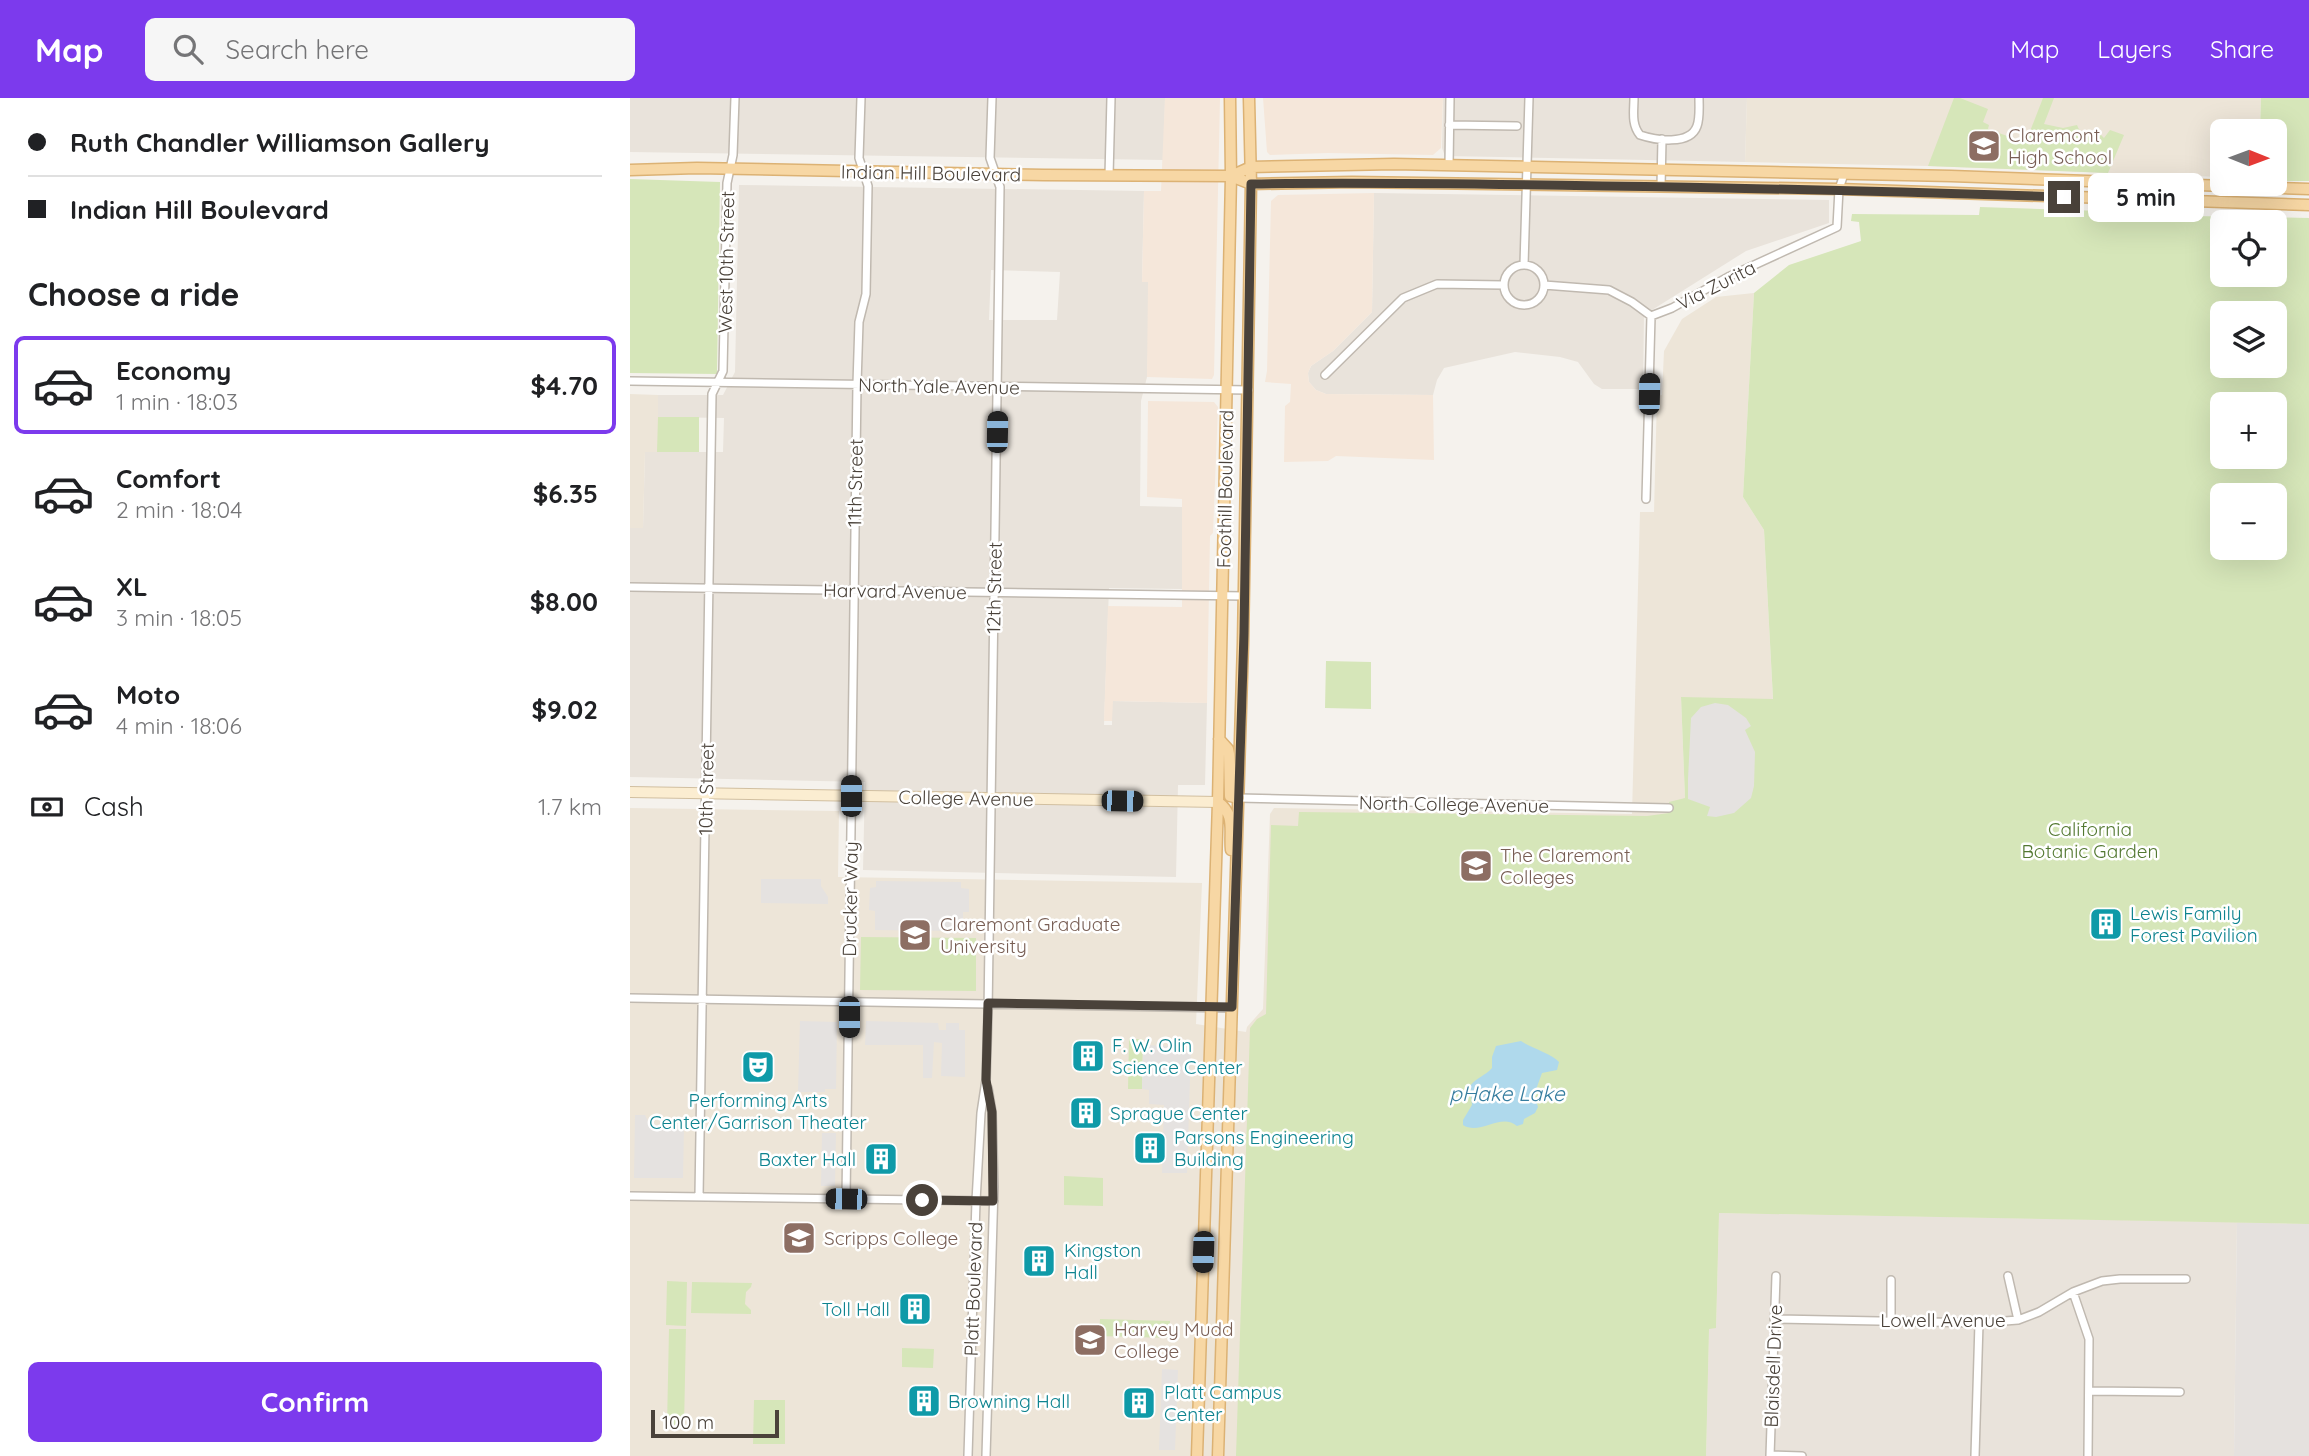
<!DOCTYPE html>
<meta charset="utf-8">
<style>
:root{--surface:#fff;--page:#f6f6f6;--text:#202124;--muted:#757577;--line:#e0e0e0;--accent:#7c3aed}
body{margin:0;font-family:Quicksand,sans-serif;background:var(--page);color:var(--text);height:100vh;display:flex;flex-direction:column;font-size:26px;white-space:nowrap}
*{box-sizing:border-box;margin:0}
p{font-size:23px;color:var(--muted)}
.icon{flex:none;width:38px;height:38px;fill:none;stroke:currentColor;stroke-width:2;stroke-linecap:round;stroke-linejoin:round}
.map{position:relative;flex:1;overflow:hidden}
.side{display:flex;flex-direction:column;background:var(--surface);width:630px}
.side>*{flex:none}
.top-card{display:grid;align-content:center;height:154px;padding:0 28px;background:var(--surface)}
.needle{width:46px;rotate:91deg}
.controls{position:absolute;left:1580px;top:21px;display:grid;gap:14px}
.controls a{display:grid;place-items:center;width:77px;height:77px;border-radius:10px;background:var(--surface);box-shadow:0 7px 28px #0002;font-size:35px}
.scale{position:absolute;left:21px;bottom:18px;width:128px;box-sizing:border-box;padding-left:7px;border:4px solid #4a423a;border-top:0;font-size:19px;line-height:24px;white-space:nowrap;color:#4a423a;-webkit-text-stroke:5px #fff;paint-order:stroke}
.end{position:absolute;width:32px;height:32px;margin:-16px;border:9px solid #4a423a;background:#fff;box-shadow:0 0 0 4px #fff}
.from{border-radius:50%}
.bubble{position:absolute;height:49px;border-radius:10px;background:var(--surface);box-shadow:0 7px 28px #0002;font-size:23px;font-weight:700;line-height:49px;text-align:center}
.car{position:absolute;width:21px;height:42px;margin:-21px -10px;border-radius:9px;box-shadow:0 0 5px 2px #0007;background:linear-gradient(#222 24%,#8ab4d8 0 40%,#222 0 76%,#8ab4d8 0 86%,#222 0)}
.top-card b{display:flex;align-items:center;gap:24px;height:66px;font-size:26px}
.top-card b+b{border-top:2px solid var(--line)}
.top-card i{width:18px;height:18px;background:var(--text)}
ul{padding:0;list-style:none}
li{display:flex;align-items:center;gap:21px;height:98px;margin:0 14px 10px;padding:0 14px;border:4px solid transparent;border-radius:10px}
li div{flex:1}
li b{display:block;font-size:26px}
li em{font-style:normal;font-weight:700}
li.active{border-color:var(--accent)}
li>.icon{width:63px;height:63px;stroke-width:1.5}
h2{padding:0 28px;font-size:32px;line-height:84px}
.pay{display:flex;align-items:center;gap:18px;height:77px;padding:0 28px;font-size:26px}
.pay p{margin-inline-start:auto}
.primary-button{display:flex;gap:14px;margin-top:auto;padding:14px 28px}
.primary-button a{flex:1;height:80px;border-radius:10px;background:var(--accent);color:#fff;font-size:28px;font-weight:700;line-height:80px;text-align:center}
header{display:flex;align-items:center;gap:42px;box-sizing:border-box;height:98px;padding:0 35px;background:var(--accent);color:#fff}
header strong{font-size:33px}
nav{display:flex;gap:38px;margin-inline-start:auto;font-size:24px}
.search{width:490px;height:63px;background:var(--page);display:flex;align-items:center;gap:18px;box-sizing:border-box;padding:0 24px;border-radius:10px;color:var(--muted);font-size:26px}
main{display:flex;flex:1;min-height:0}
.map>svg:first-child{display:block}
.residential{fill:#e9e3db;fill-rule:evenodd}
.commercial{fill:#f5e7da}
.industrial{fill:#e5e1de}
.education{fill:#ede5d8}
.green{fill:#d6e6b9;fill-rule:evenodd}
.parking{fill:#e5e2e0}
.water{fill:#afd9ec}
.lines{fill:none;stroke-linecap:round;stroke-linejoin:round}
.street-casing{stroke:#c0b9b0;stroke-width:10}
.secondary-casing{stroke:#d1bfa0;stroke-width:12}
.primary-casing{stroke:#dcb274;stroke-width:13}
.street{stroke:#fff;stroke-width:7}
.secondary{stroke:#fbedd1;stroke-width:10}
.primary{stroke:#f7d7a4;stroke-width:10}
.route{stroke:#4a423a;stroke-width:9}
.labels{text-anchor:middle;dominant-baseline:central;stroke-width:5;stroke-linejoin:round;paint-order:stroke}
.education-label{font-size:19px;fill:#785e54;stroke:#fff;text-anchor:start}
.street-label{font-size:19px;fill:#4a423a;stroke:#fff}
.park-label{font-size:19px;fill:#537831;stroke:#fff}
.culture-label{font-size:19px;fill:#0d838f;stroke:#fff;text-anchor:start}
.water-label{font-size:21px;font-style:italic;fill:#367d9f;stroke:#fff}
</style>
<header>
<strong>Map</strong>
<div class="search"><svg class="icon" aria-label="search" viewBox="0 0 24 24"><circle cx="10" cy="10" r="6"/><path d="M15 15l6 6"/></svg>Search here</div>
<nav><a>Map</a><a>Layers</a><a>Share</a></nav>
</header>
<main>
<section class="side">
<div class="top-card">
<b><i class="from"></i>Ruth Chandler Williamson Gallery</b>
<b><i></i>Indian Hill Boulevard</b>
</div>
<h2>Choose a ride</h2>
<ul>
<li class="active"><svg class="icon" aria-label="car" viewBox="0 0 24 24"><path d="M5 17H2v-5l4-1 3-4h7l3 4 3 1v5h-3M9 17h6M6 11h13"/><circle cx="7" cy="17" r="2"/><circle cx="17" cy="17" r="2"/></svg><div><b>Economy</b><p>1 min · 18:03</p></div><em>$4.70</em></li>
<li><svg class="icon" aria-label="car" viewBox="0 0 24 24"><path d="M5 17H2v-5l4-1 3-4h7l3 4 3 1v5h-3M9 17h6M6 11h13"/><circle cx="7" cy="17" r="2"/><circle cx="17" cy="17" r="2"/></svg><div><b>Comfort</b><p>2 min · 18:04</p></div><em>$6.35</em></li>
<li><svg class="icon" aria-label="car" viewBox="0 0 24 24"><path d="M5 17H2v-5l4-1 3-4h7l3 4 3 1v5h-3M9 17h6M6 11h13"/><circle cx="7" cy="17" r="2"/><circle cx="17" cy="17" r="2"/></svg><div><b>XL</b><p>3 min · 18:05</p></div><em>$8.00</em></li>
<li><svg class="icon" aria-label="car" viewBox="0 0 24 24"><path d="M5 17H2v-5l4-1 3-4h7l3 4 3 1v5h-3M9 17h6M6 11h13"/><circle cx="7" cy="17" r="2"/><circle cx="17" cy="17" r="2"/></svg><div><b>Moto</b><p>4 min · 18:06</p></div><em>$9.02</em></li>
</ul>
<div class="pay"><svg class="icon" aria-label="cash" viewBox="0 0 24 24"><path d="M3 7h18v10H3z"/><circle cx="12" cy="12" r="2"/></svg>Cash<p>1.7 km</p></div>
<div class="primary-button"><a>Confirm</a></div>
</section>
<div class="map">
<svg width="1679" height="1358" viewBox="0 0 1679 1358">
<rect width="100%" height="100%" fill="#f5f2ed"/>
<path class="residential" d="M0,0H535L534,62L0,54Z
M813,0H1117L1115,64L815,58L812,50Z
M109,87L514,93L512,183L518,184L519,227L517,279L511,303L510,408L552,409V491L479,490L474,627H482V603L577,605L575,687H548L546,779L233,772L235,684L0,679V430H13L15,354H93L94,320L28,319V297H93L105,274ZM361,172L430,174L427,222H359Z
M744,95L1199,102V125L1116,153L1014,217L1013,291H972L964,286L948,264L930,259L885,254L814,270L807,282L803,297L696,296L686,292L679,284L678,275L681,268L703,253L742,214Z
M1089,1115L1607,1124L1604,1358H1076L1079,1230H1086Z"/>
<path class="commercial" d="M535,0H590L584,277L582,281L517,279L518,184H512L514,93H531Z
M633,0H813L811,50L803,57L698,55L640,57L637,54Z
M744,95L742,214L703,253L681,268L678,275L679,284L686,292L696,296L803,297L804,362L706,358L698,363L654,364L655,308L660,304L661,286L635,284L637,273L641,103L648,97Z
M518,303L584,304L588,309L583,435L580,438L577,605L483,603L482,623H474L478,508L552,509V401L517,399Z"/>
<path class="industrial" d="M1607,1124L1679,1126V1358H1604Z"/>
<path class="education" d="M1117,0H1631L1630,33H1592V79L1298,68L1115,64Z
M1124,195L1113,399L1134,432L1143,602L1051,600L1055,700L1679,1126L1089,1115L1086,1230L1079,1231L1076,1358H0V710L209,713L208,779L572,785L566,926L616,934L617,929L633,911L640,716L644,710L1002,716L1010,414H1024L1027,298L1032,297L1034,253L1052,221L1086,199Z
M0,296L28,297V319H69V354H15L13,430H0Z"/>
<path class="green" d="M1324,0H1330L1358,11L1353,24L1359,27L1358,31L1388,42L1390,39L1397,41L1413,0H1424L1414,26L1433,30L1447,27C1452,39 1459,42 1471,37L1474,40L1480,32L1494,37L1478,75L1298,68Z
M1631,0H1679V83H1645V33H1630Z
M0,81L90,84L87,276L0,275Z
M1350,109L1506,114L1510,117L1679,120V1126L1089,1115L1086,1230L1079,1231L1076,1358H606L620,930L627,921L636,916L641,727L668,728L669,714L1017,718L1039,715V704L1055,700L1051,599L1143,601L1134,432L1113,399L1124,195L1159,167L1231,143L1229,124L1221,123L1222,116L1349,117ZM1592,124H1645V177H1592ZM1592,215H1645V268H1592ZM1592,306H1645V359H1592ZM1592,397H1645V450H1592Z
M28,319H69V354H27Z
M696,563L741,564V611L695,610Z
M231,839L346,840V893L230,892Z
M499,941H513L512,991H498Z
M434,1078L473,1080V1108L434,1107Z
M37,1183L57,1184L56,1228L36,1227Z
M62,1184L122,1185L121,1189L116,1194L115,1206L121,1212V1216L61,1215Z
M470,1221L540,1223V1240L469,1238Z
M39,1231H56L54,1328H37Z
M272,1250L304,1251L303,1270L272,1269Z
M124,1302H155V1346H123Z"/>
<path class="parking" d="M1085,605L1098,607L1116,620L1121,628L1115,632L1125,654L1124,688L1121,700L1104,715L1086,719L1077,718L1080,709L1058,701V681L1061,620L1071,609Z
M131,781H191V788L198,799V806L131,805Z
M246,783L331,784V790L339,791V814H333V833L245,832V813L239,812L240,790L246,789Z
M170,923L207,924L206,991H195V994H168Z
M236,923L308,925L309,932H316V925H329V932H335V979L311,978L312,945L304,944L302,980H293V947H235Z
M513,947L561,949L557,1075H532L534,1007L519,1006V992L512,991Z
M5,1017H15L20,1027H54L53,1080H4Z
M192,1035H206L205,1088H191Z
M532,1271L548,1272L545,1352H529Z"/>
<path class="water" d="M891,943C901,950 923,956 929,964L927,972L912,975L904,997L908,1009L905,1015L894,1021L893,1026L887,1028C871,1014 850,1038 833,1027V1022L842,1007L840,988C847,979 855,978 862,970V959L866,948Z"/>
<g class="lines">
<defs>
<path id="street" d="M1004,0C1004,13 1001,26 1010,37C1025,42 1060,48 1067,28C1070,20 1069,9 1069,0
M819,27L887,28
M819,68L820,0
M479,78L481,0
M1031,89L1032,41
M894,167L899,0
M874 187a20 20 0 1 1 40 0a20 20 0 1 1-40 0Z
M914,187L979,192L1002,204L1021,218L1042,210L1098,179L1207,129L1209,91L1214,76
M695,277L773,200L807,186L873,187
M0,283L619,292
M1016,401L1021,218
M0,489L614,498
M609,700L1039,710
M0,900L602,910
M0,1098L364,1103
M69,1098L82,296L93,273L97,85L103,57L105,0
M216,1101L227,286L229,224L236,196L238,88L229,60L231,0
M1378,1178L1388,1222
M1443,1194L1459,1241L1458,1358
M1144,1221L1349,1225L1388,1222L1409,1214L1443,1194L1472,1183L1490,1181H1556
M1261,1223V1182
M1460,1293L1550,1294
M1140,1357L1172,1358
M338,1358L346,1103L351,1015L356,982L358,915L370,89L360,60L362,0
M356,1358L364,1089L362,1014L358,990
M1140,1358L1146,1178
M1345,1358L1349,1225"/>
<path id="secondary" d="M0,694L588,704"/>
<path id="primary" d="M0,72L67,70L414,77L601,78L621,86L722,84L1209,91L1679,107
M601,78L621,69L764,66L1321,78L1679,91
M589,641L598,651L599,656L600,698L609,700
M588,704C606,717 599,733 601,752
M567,1358L588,704L601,78L600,0
M588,1358L613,545L621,86L619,0"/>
</defs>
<use href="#street" class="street-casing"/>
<use href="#secondary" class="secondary-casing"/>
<use href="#primary" class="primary-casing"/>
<use href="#street" class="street"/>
<use href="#secondary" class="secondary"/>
<use href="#primary" class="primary"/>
</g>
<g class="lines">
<path class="route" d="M292,1102L363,1103L362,1014L356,982L358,905L602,909L614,535L621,86C738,84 855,86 972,88C1126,90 1280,94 1434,99"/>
</g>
<defs>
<symbol id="school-square" viewBox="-11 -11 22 22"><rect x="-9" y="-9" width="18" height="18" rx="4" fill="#8d6e63" stroke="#fff"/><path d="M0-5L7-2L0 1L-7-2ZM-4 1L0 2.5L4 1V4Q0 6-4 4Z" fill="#fff"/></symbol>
<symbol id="university-square" viewBox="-11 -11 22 22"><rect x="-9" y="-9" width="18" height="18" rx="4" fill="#8d6e63" stroke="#fff"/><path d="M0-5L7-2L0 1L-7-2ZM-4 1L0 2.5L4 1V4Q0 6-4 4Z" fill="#fff"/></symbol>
<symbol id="building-square" viewBox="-11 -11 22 22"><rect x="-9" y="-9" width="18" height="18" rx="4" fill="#0f9aa8" stroke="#fff"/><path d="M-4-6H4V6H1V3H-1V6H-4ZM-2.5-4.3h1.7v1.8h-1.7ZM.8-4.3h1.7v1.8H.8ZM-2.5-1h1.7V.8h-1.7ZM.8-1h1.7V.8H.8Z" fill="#fff"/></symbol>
<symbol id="theatre-square" viewBox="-11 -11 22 22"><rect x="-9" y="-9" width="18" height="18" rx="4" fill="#0f9aa8" stroke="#fff"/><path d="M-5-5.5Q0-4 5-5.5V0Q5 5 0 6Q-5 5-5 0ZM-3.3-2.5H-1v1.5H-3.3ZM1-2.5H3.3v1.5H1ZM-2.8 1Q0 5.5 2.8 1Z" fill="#fff"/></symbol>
</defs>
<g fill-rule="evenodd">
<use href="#school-square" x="1335" y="29" width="38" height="38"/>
<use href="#university-square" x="827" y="749" width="38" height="38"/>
<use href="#building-square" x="1457" y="807" width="38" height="38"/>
<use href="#university-square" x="266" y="818" width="38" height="38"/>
<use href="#building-square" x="439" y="939" width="38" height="38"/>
<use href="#theatre-square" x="109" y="950" width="38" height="38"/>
<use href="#building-square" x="437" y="996" width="38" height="38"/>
<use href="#building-square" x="501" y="1031" width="38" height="38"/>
<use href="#building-square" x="232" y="1042" width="38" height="38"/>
<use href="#university-square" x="150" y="1121" width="38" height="38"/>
<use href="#building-square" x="390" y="1144" width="38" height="38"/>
<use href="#building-square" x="266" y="1192" width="38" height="38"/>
<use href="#university-square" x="441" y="1223" width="38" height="38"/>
<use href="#building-square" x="275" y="1284" width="38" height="38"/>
<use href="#building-square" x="490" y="1286" width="38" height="38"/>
</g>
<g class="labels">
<g class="education-label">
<text x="1378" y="37">Claremont<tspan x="1378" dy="22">High School</tspan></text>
<text x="870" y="757">The Claremont<tspan x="870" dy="22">Colleges</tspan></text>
<text x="310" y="826">Claremont Graduate<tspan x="310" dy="22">University</tspan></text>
<text x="194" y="1140">Scripps College</text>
<text x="484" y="1231">Harvey Mudd<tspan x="484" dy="22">College</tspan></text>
</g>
<g class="street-label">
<text transform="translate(301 75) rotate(1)">Indian Hill Boulevard</text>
<text transform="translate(96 164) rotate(-89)">West 10th Street</text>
<text transform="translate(1086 187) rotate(-27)">Via Zurita</text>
<text transform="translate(309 288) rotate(1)">North Yale Avenue</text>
<text transform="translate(225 385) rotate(-89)">11th Street</text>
<text transform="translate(595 391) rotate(-89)">Foothill Boulevard</text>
<text transform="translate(364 490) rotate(-89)">12th Street</text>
<text transform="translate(265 493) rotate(1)">Harvard Avenue</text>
<text transform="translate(76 691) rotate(-89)">10th Street</text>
<text transform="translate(336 700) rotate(1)">College Avenue</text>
<text transform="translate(824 706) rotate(1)">North College Avenue</text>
<text transform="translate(220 801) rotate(-89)">Drucker Way</text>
<text transform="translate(343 1191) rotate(-88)">Platt Boulevard</text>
<text x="1313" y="1222">Lowell Avenue</text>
<text transform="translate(1143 1268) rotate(-88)">Blaisdell Drive</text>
</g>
<g class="park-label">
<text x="1460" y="731">California<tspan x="1460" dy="22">Botanic Garden</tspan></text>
</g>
<g class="culture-label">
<text x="1500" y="815">Lewis Family<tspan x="1500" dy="22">Forest Pavilion</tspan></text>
<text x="482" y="947">F. W. Olin<tspan x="482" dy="22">Science Center</tspan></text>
<text x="128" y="1002" text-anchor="middle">Performing Arts<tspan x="128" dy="22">Center/Garrison Theater</tspan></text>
<text x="480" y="1015">Sprague Center</text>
<text x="544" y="1039">Parsons Engineering<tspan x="544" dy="22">Building</tspan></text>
<text x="226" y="1061" text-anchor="end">Baxter Hall</text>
<text x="434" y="1152">Kingston<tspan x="434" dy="22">Hall</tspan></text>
<text x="260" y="1211" text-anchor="end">Toll Hall</text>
<text x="534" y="1294">Platt Campus<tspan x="534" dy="22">Center</tspan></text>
<text x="318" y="1303">Browning Hall</text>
</g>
<g class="water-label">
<text x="877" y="995">pHake Lake</text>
</g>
</g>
</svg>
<div class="controls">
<a><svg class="needle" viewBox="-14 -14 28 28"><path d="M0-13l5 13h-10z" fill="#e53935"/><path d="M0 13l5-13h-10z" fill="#757577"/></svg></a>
<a><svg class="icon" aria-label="locate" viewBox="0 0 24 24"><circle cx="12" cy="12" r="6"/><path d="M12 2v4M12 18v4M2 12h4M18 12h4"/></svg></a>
<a><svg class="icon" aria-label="layers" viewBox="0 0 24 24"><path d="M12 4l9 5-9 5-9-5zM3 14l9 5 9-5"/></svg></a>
<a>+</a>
<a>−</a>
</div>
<div class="scale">100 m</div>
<i class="end from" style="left:292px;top:1102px"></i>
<i class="end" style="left:1434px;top:99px"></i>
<div class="bubble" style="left:1458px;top:75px;width:116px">5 min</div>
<i class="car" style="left:1019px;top:296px;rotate:1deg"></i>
<i class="car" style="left:367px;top:334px;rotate:1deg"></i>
<i class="car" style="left:221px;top:698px;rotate:0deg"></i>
<i class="car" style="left:492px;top:703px;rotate:91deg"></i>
<i class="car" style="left:219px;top:919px;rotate:180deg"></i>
<i class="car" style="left:216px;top:1101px;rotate:271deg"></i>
<i class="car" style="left:573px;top:1154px;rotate:182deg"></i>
</div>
</main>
